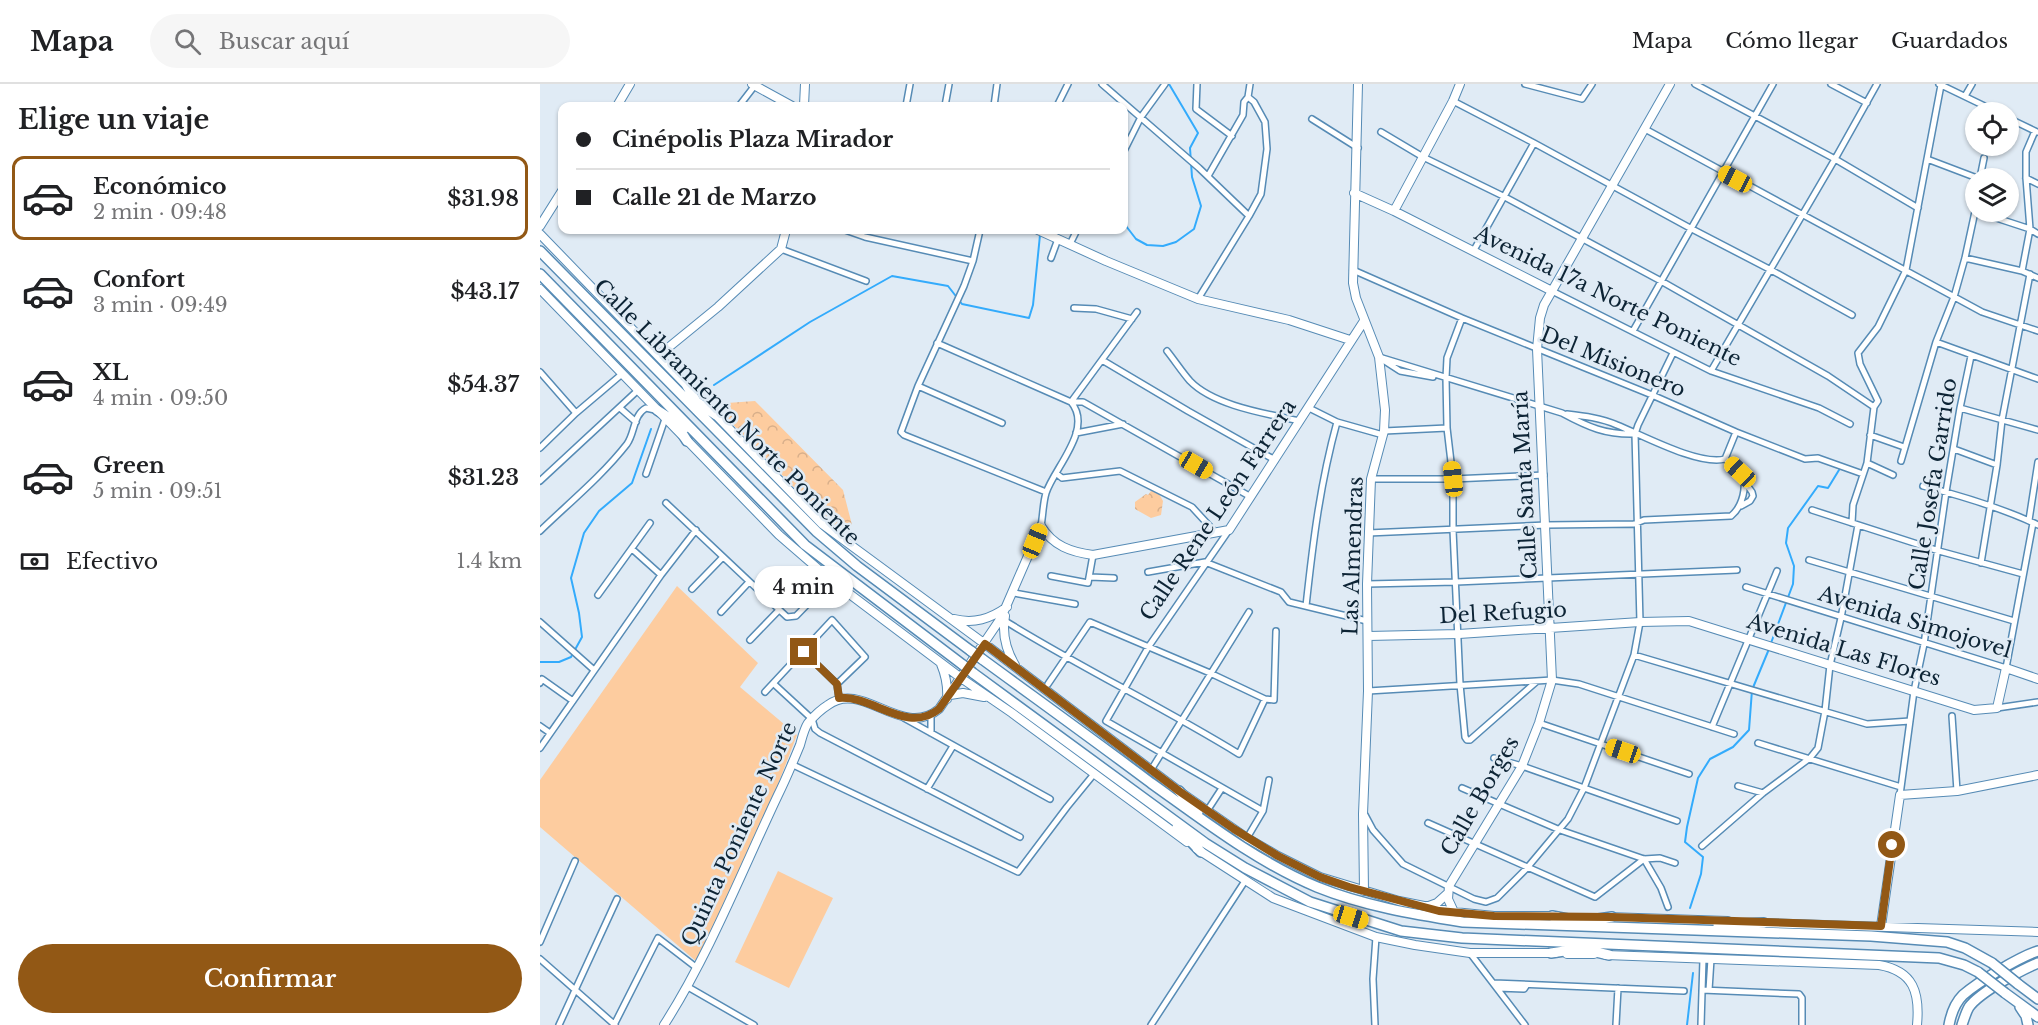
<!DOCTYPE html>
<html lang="es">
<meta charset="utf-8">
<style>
:root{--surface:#fff;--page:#f6f6f6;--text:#202124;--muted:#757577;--line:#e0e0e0;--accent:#925815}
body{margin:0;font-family:"Libre Baskerville",serif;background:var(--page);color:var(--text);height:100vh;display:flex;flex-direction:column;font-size:22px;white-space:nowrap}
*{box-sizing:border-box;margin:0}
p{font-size:20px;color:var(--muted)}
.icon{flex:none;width:33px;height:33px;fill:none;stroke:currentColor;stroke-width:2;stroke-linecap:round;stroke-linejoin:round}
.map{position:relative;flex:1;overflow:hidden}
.side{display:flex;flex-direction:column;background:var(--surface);width:540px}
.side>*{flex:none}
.hud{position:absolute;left:18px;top:18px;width:570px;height:132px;border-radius:12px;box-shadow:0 2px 4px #0004;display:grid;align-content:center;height:132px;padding:0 18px;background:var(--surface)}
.tools{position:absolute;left:1425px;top:18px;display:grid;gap:12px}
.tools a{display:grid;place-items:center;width:54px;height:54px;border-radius:50%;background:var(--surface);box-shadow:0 2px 4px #0004;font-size:30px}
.end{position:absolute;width:27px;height:27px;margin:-14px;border:8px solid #925815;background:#fff;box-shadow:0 0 0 3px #fff}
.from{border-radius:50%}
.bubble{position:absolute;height:42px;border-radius:21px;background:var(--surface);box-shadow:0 2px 4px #0004;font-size:20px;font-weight:600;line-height:42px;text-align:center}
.car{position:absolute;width:18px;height:36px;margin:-18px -9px;border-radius:8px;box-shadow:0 0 4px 2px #0007;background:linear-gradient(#f5c518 24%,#345 0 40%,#f5c518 0 76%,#345 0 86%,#f5c518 0)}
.hud b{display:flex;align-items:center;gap:21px;height:57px;font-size:22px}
.hud b+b{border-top:2px solid var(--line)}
.hud i{width:15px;height:15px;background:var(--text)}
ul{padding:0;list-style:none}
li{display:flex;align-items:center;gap:18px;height:84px;margin:0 12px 9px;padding:0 6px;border:3px solid transparent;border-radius:12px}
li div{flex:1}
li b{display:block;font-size:22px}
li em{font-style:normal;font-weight:600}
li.selected{border-color:var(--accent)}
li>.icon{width:54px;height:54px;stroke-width:1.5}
h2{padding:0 18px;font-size:27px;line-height:72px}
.pay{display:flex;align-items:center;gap:15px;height:66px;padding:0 18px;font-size:22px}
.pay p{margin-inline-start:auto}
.primary-button{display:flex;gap:12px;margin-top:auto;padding:12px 18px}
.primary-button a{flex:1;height:69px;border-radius:36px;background:var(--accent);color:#fff;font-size:24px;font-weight:600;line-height:69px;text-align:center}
header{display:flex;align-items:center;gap:36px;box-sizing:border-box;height:84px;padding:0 30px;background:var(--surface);border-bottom:2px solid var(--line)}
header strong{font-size:28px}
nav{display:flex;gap:33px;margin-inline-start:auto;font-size:21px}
.search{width:420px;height:54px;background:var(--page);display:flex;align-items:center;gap:15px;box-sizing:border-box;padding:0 21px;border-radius:33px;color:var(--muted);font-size:22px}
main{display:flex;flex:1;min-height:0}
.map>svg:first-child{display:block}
.grass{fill:#fdcc9f}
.park{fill:url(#park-crowns)}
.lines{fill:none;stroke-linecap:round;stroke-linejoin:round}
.stream{stroke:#33abfc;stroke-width:2}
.street-casing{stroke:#568bb5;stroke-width:8}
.secondary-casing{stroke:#568bb5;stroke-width:10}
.highway-casing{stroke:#568bb5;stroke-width:12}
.street{stroke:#fff;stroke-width:5}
.secondary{stroke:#fff;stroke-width:8}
.highway{stroke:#fff;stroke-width:9}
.highway-bridge-casing{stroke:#568bb5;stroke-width:12;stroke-linecap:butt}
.highway-bridge{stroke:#fff;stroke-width:9}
.route{stroke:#925815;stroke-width:8}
.labels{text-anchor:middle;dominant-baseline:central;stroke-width:5;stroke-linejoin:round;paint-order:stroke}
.street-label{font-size:21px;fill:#0d2435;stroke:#e0ebf5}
</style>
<header>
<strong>Mapa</strong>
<div class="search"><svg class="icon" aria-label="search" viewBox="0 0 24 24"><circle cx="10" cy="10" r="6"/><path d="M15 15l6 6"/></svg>Buscar aquí</div>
<nav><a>Mapa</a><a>Cómo llegar</a><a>Guardados</a></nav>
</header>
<main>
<section class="side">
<h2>Elige un viaje</h2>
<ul>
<li class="selected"><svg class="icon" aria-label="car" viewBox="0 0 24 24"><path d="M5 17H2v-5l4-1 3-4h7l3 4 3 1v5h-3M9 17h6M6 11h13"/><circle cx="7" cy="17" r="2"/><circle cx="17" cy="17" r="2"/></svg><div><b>Económico</b><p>2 min · 09:48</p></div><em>$31.98</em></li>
<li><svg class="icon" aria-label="car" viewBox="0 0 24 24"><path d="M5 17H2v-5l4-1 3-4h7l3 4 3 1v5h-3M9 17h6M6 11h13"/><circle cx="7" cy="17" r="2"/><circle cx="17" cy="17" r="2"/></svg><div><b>Confort</b><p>3 min · 09:49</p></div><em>$43.17</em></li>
<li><svg class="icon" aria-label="car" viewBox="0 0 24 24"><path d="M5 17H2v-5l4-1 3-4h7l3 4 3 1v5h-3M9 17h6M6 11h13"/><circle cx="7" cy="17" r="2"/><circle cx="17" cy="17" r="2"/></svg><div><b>XL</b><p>4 min · 09:50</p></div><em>$54.37</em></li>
<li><svg class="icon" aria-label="car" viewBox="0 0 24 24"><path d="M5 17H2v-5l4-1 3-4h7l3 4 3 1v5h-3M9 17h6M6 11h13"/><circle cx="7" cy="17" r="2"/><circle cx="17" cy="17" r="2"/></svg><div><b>Green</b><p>5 min · 09:51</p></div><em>$31.23</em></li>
</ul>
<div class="pay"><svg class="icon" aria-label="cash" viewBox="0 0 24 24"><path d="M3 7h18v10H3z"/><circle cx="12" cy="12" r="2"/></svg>Efectivo<p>1.4 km</p></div>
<div class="primary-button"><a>Confirmar</a></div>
</section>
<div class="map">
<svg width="1498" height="941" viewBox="0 0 1498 941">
<defs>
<pattern id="park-crowns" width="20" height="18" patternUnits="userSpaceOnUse" patternTransform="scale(1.5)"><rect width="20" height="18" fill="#fdcc9f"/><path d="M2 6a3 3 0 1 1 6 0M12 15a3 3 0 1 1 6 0" fill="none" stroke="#d8af8a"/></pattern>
</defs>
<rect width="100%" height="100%" fill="#e0ebf5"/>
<path class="grass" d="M137,502L218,579L200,603L257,651L235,708L157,878L0,743V696Z
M238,787L293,814L249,904L195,878Z"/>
<path class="park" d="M215,317L303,406L312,441L303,446L283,433L173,320Z
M617,406L623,417L621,431L611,434L595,425V418L606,410L608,411L611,407Z"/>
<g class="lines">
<path class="stream" d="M584,120L586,142L596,155L607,161L623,162L636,158L654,145L661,122L652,93L650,64L658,49L629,0
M174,301L270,238L352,192L408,202L422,220L489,234L493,221L500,151
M1231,559L1253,500L1254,482L1246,459L1248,444L1278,402L1288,404L1299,386
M0,578H19L31,573L42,553L39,529L31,494L44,449L59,427L92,399L111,345
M1150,824L1161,790L1163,773L1145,758L1147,743L1158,694L1170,675L1193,663L1209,646L1212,606L1229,565
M1147,941L1153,889"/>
<defs>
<path id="street" d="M562,0L659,84L709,132
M657,0L656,25L692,52
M985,0L1042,15L1052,0
M1155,0L1295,75L1378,124
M1291,0L1327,19
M1399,0L1457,28
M1425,12L1432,0
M913,17L994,59L1150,144L1231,186L1312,231
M199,22L216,0
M366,22L370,0
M405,22L409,0
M454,22L457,0
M517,22L528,0
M1468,34L1497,48
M772,35L818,64
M1105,45L1442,228L1498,247
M841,48L883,73L963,112L1121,197L1288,292L1334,323
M584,67L601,33L625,0
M1387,75L1437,94
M668,92L703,31L704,18L708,13L710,0
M1440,94L1444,74
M1486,94L1498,100
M1435,127L1490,145L1498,150
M305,146L325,153L433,177
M440,146L433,177L424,202L378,302L361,348L364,351L506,408
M530,160L537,146
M241,165L326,197
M934,166L994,59
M511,174L518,155
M1425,174L1482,187L1498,194
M813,186L922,234L1112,311L1196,348L1265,375L1278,374L1323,390
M1482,187L1490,145L1486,94V68L1495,47
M1012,207L1171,287L1279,324L1310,340
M658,215L709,132L721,110L727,65L725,38L714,18L708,13
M534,224L556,225L592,235
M922,234L907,274L906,294L907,344L913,395V446L920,600L925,653L927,656H930L996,598
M1093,247L1233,0
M1396,258L1498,295
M397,259L531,318H543L711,413
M627,267C635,277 642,288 650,297C674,322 728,330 760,337
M839,273L1022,329C1048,343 1066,351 1095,350
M562,276L648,327L735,376
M843,276L860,287L893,293
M1171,287L1295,75L1337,0
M0,288L36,329
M378,302L462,339
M531,318L597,228
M80,324L96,338
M769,324L797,338L843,351
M1420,324L1498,346
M1027,330C1044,332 1061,334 1077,341C1102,351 1159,382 1185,375
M844,347L907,344
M536,349L583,340
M1330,351L1364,363
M0,364L36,329L82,290
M1414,365L1457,381
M1185,375L1196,348
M1361,377L1396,258L1414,213L1425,174L1436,123
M1327,379L1353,391
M106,390L125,335
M517,390L522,394L580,387L652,423L675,448
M831,395H913L1004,391
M0,397L97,307
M1383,402C1422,412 1462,424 1498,441
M126,419L247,533L256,532L291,496
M1201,422L1210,417L1213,412L1212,408L1204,397
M1272,426L1399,467L1483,490
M1489,436L1498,378
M1312,439L1313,421L1327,379L1334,323L1338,317L1320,280L1318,269L1338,243L1366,186L1401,1
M501,442C503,431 503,419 506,409C514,384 554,345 531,318
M689,446L609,562L566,637L723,727
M0,447C29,419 62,392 87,360C95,349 93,331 106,324L115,326
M828,449L1006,441L1094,440L1104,436L1191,432C1202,423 1209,401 1200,388C1196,383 1190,379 1185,375
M92,465L121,491
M1269,476L1474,537
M1441,479L1457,381L1462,336L1490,190
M608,488L665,478L741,508L749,518L827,537
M511,492L548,499L553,471
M550,493L574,494
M827,500L916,498L1197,486
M1206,503L1466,584L1493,439
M152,505L183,473
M474,509L535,520
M58,511L110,439
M766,522C773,458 780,400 797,338
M181,528L209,498
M462,535C539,583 621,622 699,670L725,615
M0,538L54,586
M210,556L239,526
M264,568L297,600L299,614
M1094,571L1327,640L1370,637
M0,599L2,595L33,617
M234,600L272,635L275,645L280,649L480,753
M508,600L550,538L670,589L725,615L734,616L736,547
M828,607L1012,596L1039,600L1194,650
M225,608L292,536L325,573L297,600
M1457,624L1498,618
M391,632V649
M1412,632L1417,707
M364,634L510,715
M999,639L1149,690
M0,642L10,649
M1172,643L1237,487
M1218,659L1361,703
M0,664L121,491L156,446
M954,674L982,682L1137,737
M251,680L478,788L527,723L554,690
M611,686L709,528
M1198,702L1223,709
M922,704L1020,746L1104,775L1120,774L1135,779
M387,705L413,662
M1360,711L1374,607L1384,560L1406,408L1420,324L1431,272
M667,727L682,704
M825,731L833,746L863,780L934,815L946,818L957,814L987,784L1028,735L1044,704L1094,571L1100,538L1095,350L1098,341L1133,269
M888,739L1055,813L1104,775L1121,804L1128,823
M707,754L723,727L729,696
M1162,762L1223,709L1270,674L1278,664L1285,627L1290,581L1301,534L1318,441
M0,858L35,777
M930,869L985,941
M0,875L75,941
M954,899L1144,907
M148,903L214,941
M958,904L984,905L986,902
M1162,906L1259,910L1262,914V941
M1169,906L1171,875
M19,941L77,815
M74,941L118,854L157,884
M611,941L705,797
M835,941L833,895L836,853
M1076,941L1078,904
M1161,941L1163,875"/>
<path id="secondary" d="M212,0L252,22
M818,0L813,199L816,214L839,273L845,326L844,347L831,395L827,500L828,607L823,730L824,807
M77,22L90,0
M264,22L265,0
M814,109L854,127L1012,207
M854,127L913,17L920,0
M0,142L22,107
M498,146L566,177L658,215L749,236L810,256
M0,150L151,306
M0,205L239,451L291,496L421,594L472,629L647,758
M118,272L178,223L241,165L246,146
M172,327L282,440L445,560L639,707L707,754L738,772L780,793L859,817L914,828L954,832H1017
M501,442C513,462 531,468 553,471L689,446L824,237
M465,532C462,549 466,566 475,581
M414,535C434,540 450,535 467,523
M828,552L919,550L1100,538L1149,537L1434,626L1457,624L1466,584L1498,595
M401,580C406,592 408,602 407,615
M410,611L423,609L444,613
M657,765L733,814L836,853L875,861L930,869H1015
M886,823L897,819L907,810
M914,828L908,815L909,802L982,682L999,639L1012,596L997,265L1000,234L1004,221L1130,0
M1068,833L1188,837
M1221,839L1498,848
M1341,842L1360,711L1417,707L1498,691
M1027,870H1054
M1066,871L1339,881C1374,887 1380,909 1377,941
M124,941C169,871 202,787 238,711C246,695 253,678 260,661C262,654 264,645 268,639C274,632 280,626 288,621C322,595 362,656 399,625L461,534L501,442"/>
<path id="highway" d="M0,167L277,448L317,482L431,567
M0,190L265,461L423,581
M147,302L156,317
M151,314L176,331
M117,326L145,344
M137,341L147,357
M442,575C498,616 555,657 611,699C663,736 717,778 777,803C824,822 873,830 923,838L1331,852L1407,858L1425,864L1452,879
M433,589L665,759L705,784L770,818L861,847L922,854L1399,874L1424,881L1438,888
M639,707L658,728
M637,743L661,768
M1012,832L1038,837
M1038,838L1072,833
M1178,841L1224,839
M1034,863L1069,871
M1011,869L1038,865
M1478,900L1498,915
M1465,909L1498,933
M1480,923L1486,932L1488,941
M1409,941C1411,930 1415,919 1423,911C1438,898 1479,873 1498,867
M1422,941C1424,935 1426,928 1429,923C1440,908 1481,886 1498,879"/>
</defs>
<use href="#street" class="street-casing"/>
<use href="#secondary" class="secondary-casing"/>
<use href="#highway" class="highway-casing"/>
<use href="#street" class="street"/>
<use href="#secondary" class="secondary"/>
<use href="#highway" class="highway"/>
<defs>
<path id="highway-bridge" d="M431,567L442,575
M423,581L433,589
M1452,879L1478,900
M1438,888L1465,909"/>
</defs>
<use href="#highway-bridge" class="highway-bridge-casing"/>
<use href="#highway-bridge" class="highway-bridge"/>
</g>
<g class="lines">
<path class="route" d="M264,568L297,600L299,614C333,611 367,651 399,625L445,560L639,707L694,745L738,772L780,793L809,803L899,827L954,832L1072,833L1341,842L1352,761"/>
</g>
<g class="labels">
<g class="street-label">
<text transform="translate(1068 212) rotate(26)">Avenida 17a Norte Poniente</text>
<text transform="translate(1073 278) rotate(22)">Del Misionero</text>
<text transform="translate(187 328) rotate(45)">Calle Libramiento Norte Poniente</text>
<text transform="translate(1393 400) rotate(-81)">Calle Josefa Garrido</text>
<text transform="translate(985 401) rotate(-93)">Calle Santa María</text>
<text transform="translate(678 426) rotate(-56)">Calle Rene León Farrera</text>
<text transform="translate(813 472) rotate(-88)">Las Almendras</text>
<text transform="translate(963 529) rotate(-3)">Del Refugio</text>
<text transform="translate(1375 538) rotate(17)">Avenida Simojovel</text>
<text transform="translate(1304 566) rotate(17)">Avenida Las Flores</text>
<text transform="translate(940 712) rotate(-60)">Calle Borges</text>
<text transform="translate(199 750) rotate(-65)">Quinta Poniente Norte</text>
</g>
</g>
</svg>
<div class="tools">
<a><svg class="icon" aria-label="locate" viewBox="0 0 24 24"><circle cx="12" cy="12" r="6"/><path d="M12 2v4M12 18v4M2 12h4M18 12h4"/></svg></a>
<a><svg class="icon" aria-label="layers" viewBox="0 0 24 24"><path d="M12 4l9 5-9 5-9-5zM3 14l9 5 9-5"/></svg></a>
</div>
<i class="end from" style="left:1352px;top:761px"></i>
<i class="end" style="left:264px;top:568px"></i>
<div class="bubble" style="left:214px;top:482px;width:99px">4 min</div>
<i class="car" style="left:1195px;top:95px;rotate:298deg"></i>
<i class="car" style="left:656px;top:381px;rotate:120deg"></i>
<i class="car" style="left:1200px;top:388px;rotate:313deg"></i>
<i class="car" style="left:913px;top:395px;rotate:354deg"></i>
<i class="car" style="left:495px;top:457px;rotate:22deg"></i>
<i class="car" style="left:1083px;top:667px;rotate:289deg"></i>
<i class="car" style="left:811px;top:833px;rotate:107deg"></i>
<div class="hud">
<b><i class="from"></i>Cinépolis Plaza Mirador</b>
<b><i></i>Calle 21 de Marzo</b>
</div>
</div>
</main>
